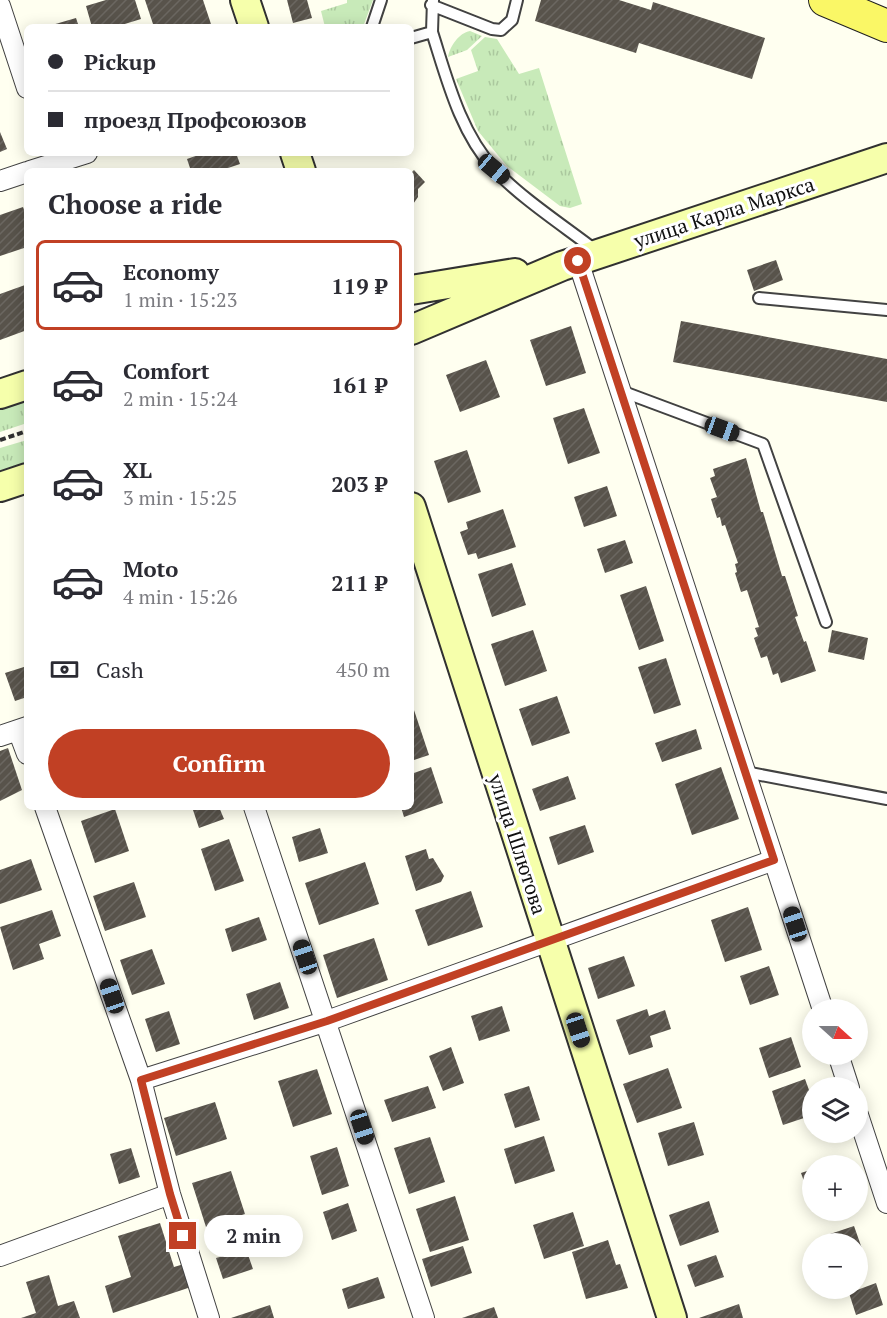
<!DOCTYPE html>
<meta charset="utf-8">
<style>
:root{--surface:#fff;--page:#f7f7f7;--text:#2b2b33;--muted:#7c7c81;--line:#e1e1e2;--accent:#c14024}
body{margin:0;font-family:"PT Serif",serif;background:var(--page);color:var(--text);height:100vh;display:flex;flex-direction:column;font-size:22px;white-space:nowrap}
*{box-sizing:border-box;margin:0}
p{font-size:20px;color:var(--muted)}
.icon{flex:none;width:33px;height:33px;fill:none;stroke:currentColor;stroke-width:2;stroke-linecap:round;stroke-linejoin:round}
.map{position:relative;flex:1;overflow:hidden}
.details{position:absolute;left:24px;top:168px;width:390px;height:642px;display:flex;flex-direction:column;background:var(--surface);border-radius:9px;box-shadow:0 3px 15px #0003}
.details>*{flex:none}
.hud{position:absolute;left:24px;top:24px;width:390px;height:132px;border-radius:9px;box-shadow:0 3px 15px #0003;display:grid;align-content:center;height:132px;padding:0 24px;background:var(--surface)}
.needle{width:39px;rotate:111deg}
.tools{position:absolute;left:802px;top:999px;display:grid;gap:12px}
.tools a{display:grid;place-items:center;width:66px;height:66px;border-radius:50%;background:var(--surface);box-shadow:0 3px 15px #0003;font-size:30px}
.end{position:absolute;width:27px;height:27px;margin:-14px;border:8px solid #c14024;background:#fff;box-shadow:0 0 0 3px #fff}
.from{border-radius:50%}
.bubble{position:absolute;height:42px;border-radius:21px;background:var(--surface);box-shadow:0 3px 15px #0003;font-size:20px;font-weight:800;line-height:42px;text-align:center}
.car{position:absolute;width:18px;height:36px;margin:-18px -9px;border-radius:8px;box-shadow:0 0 4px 2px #0007;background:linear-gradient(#222 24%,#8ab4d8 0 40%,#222 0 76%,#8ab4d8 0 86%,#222 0)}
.hud b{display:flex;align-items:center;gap:21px;height:57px;font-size:22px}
.hud b+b{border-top:2px solid var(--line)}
.hud i{width:15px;height:15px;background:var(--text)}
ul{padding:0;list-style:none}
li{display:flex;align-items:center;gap:18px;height:90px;margin:0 12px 9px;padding:0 12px;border:3px solid transparent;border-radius:9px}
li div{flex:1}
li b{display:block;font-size:22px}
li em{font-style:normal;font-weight:800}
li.active{border-color:var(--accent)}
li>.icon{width:54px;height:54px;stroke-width:1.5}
h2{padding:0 24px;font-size:27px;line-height:72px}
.pay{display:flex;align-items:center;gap:15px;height:66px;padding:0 24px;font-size:22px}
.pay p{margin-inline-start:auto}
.button{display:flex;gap:12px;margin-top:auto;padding:12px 24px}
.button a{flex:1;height:69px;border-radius:36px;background:var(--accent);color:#fff;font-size:24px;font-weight:800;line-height:69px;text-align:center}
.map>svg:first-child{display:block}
.grass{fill:url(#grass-tufts)}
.building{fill:url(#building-hatch)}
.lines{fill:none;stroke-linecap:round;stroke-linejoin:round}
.lane-casing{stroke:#424242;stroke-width:14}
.street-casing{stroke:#424242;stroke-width:22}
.secondary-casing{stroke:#313131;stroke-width:32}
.primary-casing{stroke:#202020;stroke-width:34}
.path{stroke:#313131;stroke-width:4;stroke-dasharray:6 3;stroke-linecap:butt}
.lane{stroke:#fff;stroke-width:10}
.street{stroke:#fff;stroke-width:20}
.secondary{stroke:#f6ffab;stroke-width:28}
.primary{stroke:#faf766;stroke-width:32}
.route{stroke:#c14024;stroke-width:8}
.labels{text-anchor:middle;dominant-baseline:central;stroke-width:6;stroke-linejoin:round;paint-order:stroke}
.street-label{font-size:20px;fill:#0f0f0f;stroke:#fff}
</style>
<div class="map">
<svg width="887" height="1318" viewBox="0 0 887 1318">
<defs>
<pattern id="grass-tufts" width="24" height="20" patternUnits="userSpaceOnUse" patternTransform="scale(1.5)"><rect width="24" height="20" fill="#c8eab9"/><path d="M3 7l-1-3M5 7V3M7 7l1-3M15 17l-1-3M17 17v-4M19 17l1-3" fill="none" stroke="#abc89e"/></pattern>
<pattern id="building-hatch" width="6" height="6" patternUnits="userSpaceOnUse" patternTransform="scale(1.5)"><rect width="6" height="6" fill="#58534b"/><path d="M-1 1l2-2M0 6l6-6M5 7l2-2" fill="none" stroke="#6b6761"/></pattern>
</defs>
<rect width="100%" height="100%" fill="#fffff0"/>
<path class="grass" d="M347,0H373L363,27H325L321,11L347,3Z
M470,31L482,36L467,50L448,57C450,46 459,33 470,31Z
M485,37L497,39L519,74L539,68L582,204L570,208L560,206L507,166L478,131L456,79L478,71L471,50Z
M27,397V423L0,432V406Z
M27,440V466L0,475V448Z"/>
<path class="building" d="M106,0H135L141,19L115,27H92L86,6Z
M145,0H203L212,27H154Z
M287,0H307L312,18L293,23Z
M541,0H619L651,10L653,2L765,38L752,79L639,43L636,53L535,21Z
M76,18L79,27H53L52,25Z
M0,132L7,149L0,152Z
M204,153H236L240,164L219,171H191L187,159Z
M414,170L425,182L418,189V197L411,207V173Z
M23,207L27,218V247L0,256V215Z
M776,260L783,280L754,291L747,270Z
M25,285L27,330L0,340V294Z
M681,321L887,359V402L673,362Z
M571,326L586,373L546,386L530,340Z
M486,360L500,397L460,412L446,375Z
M584,408L600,453L568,464L553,418Z
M467,450L481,492L448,503L434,461Z
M746,458L761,512H763L782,576H785L798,616L795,617L804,642L806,641L816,671L781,683L778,673L773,675L767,656L761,658L754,638L758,636L755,628L759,627L747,590L741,592L735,573L737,572L735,564L738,563L725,525L722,526L720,517L717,518L711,499L717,497L710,478L715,476L713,469Z
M607,486L617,516L584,527L574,497Z
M503,509L516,547L478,559L476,553L468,555L460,532L468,529L466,522Z
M625,540L633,563L605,573L597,549Z
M512,563L526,605L492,617L478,574Z
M646,586L664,641L639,650L620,595Z
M533,630L547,671L505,686L491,644Z
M832,630L868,638L864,660L828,652Z
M666,658L681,705L654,714L638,667Z
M27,666V697L15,701L5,673Z
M557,696L570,733L532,746L519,709Z
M413,707L429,755L411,761V708Z
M696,729L702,749L662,762L655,743Z
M8,748L22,790L0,801V751Z
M431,767L443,803L404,817L401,807H411V774Z
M721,767L739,819L692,835L675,784Z
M568,776L576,799L540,811L532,789Z
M192,807H219L224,819L199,828Z
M115,809L129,851L95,863L81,821Z
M585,825L594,852L558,865L549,837Z
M320,828L328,853L299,862L292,837Z
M229,839L244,881L215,891L201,849Z
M426,849L429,859L433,858L444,876L441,882L416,891L405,856Z
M31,859L42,890L0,904V870Z
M365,862L379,904L319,925L305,883Z
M134,882L146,917L105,931L93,896Z
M471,891L483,927L428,946L415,910Z
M748,907L762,950L725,962L711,920Z
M52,910L61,936L39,944L44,959L13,970L0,927Z
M259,917L267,940L232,952L225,929Z
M374,938L388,980L337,998L323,955Z
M152,949L165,984L132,995L120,960Z
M624,956L635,986L598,999L588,968Z
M769,966L779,995L750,1005L740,976Z
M280,982L289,1008L254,1020L246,994Z
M502,1006L510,1031L479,1041L471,1016Z
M647,1009L649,1016L665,1010L671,1029L650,1036L653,1047L629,1055L616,1020Z
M169,1011L180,1044L156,1052L145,1019Z
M791,1037L801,1067L769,1078L759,1048Z
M451,1047L464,1083L443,1091L429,1056Z
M668,1068L682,1108L637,1123L623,1084Z
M317,1069L332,1114L293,1127L278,1081Z
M805,1079L813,1101V1115L783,1125L772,1091Z
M428,1086L436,1108L392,1122L384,1100Z
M529,1086L540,1120L515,1128L504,1094Z
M215,1102L227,1139L176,1156L164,1118Z
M694,1122L704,1155L668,1166L658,1133Z
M544,1136L555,1171L515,1184L504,1149Z
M430,1137L445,1182L409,1194L394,1148Z
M337,1147L349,1186L322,1195L310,1156Z
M131,1148L140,1177L119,1184L110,1154Z
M813,1169V1207L801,1173Z
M231,1171L245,1214L206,1227L192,1183Z
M455,1196L469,1240L430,1252L416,1209Z
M709,1201L719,1232L680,1246L669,1215Z
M348,1203L357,1231L332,1240L323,1212Z
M573,1212L584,1246L544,1259L533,1225Z
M160,1223L174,1267L184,1264L191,1287L113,1313L105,1286L131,1277L118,1236Z
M854,1226L866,1260L858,1263V1244H830L827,1235Z
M608,1240L616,1265L620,1264L628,1288L586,1299L572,1252Z
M463,1246L472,1273L431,1287L422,1259Z
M246,1249L253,1269L223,1279L216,1258Z
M716,1255L724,1277L695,1287L687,1265Z
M49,1275L58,1306L74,1301L80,1318H21L36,1313L26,1282Z
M378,1277L385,1298L348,1309L342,1289Z
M876,1283L883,1305L856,1315L849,1293Z
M739,1304L743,1318H699Z
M270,1305L274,1318H231Z
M494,1307L498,1318H462Z"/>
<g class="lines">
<defs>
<path id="lane" d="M431,5L492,29L501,30L512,20L517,0
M372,27L381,0
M432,32C447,79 460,132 494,169C521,198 564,226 595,250
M411,38L432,32L433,0
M759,298L887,310
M621,391L763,444L826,622
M745,772L887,799"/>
<path id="street" d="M0,6L27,88
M30,171L87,153
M0,181L27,172
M578,261L823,1010
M18,730L27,754
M0,736L27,727
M45,807L141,1080L170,1194L209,1318
M254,807L424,1318
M838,1054L849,1088
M141,1080L327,1021L774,860
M858,1115L887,1203
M0,1256L170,1194"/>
<path id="secondary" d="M245,0L254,27
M295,153L301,171
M411,290L515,273
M411,330L562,266L887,158
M0,394L27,385
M0,487L27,478
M411,507L672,1318"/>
<path id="primary" d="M825,0L887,26"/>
</defs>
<use href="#lane" class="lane-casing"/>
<use href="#street" class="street-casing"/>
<use href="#secondary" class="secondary-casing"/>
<use href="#primary" class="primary-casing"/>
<path class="path" d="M0,440L27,431"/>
<use href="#lane" class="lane"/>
<use href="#street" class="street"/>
<use href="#secondary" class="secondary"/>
<use href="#primary" class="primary"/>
</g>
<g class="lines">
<path class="route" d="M183,1236L170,1194L141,1080L327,1021L774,860L578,261"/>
</g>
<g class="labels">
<g class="street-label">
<text transform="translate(724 212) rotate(-18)">улица Карла Маркса</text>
<text transform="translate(518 844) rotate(72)">улица Шлютова</text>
</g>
</g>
</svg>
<div class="tools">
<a><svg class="needle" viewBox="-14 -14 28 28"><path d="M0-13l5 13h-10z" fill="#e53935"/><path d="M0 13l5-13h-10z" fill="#7c7c81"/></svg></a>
<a><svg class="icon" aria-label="layers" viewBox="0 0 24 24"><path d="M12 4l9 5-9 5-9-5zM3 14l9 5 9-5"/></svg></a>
<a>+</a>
<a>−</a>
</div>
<i class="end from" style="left:578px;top:261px"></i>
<i class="end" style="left:183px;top:1236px"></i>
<div class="bubble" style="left:204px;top:1215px;width:99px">2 min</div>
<i class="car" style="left:494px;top:169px;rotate:130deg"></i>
<i class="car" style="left:722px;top:429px;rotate:110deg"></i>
<i class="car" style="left:795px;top:924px;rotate:342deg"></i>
<i class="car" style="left:305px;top:957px;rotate:341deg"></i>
<i class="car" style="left:112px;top:996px;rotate:341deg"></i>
<i class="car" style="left:578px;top:1030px;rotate:162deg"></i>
<i class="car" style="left:362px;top:1127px;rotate:162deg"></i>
<div class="hud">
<b><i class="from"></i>Pickup</b>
<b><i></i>проезд Профсоюзов</b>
</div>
<section class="details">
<h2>Choose a ride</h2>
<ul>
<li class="active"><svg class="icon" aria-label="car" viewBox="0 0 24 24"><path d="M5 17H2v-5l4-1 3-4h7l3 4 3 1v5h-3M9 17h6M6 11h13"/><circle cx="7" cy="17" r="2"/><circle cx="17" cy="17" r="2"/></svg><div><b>Economy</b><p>1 min · 15:23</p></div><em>119 ₽</em></li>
<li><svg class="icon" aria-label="car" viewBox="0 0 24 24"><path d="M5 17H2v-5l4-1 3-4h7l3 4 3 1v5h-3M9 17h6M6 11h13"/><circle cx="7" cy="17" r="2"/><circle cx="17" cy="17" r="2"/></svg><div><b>Comfort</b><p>2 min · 15:24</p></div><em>161 ₽</em></li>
<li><svg class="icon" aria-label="car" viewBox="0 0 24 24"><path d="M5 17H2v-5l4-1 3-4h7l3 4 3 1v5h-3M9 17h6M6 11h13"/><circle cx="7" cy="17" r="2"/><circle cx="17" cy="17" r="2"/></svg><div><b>XL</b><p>3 min · 15:25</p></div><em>203 ₽</em></li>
<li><svg class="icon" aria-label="car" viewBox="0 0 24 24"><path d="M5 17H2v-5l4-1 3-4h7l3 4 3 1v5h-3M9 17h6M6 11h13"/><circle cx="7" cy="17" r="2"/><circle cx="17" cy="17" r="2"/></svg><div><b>Moto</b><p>4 min · 15:26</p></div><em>211 ₽</em></li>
</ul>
<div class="pay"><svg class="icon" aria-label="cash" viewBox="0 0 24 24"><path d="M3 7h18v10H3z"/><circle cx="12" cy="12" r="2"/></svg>Cash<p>450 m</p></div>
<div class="button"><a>Confirm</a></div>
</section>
</div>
